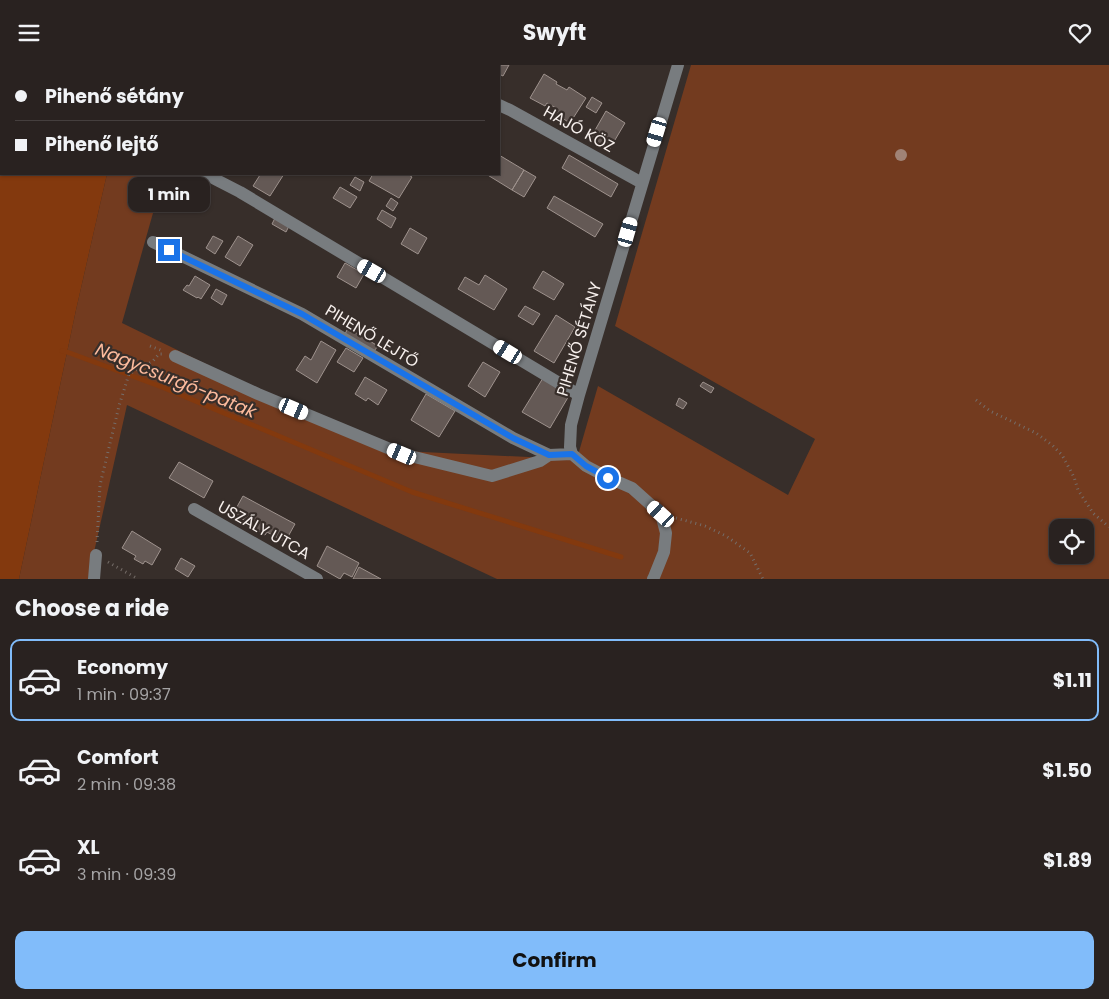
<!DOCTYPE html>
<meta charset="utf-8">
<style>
:root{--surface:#292220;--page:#352f2d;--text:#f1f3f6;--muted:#a5a4a5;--line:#453f3e;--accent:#81bcfa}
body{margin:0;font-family:Poppins,sans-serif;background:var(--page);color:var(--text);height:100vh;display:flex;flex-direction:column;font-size:19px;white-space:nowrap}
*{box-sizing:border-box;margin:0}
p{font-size:16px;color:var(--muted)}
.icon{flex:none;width:28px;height:28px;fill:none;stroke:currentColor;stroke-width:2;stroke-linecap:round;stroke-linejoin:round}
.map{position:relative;height:514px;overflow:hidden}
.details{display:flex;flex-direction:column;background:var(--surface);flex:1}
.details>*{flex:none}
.top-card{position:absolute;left:0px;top:0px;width:500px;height:110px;box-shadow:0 1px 4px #0004,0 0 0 1px var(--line);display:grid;align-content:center;height:110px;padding:0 15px;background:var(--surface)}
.tools{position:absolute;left:1049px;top:454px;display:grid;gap:10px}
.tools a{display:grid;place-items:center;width:45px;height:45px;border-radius:10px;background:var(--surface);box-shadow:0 1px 4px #0004,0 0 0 1px var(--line);font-size:25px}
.end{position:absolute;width:22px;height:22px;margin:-11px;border:6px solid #1a73e8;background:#fff;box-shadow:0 0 0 2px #fff}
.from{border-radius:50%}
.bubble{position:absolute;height:35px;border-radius:10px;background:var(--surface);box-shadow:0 1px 4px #0004,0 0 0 1px var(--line);font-size:16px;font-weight:700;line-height:35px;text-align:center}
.car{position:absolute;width:15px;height:30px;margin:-15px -8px;border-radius:6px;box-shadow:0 0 4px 1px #0007;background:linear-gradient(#fff 24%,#345 0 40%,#fff 0 76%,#345 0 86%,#fff 0)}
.top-card b{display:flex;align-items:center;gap:18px;height:48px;font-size:19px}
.top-card b+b{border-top:1px solid var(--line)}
.top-card i{width:12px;height:12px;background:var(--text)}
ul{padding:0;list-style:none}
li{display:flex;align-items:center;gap:15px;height:82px;margin:0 10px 8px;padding:0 5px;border:2px solid transparent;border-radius:10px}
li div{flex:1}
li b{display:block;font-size:19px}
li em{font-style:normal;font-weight:700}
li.on{border-color:var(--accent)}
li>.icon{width:45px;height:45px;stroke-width:1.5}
h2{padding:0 15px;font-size:22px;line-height:60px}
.cta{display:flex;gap:10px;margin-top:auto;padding:10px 15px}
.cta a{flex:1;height:58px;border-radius:10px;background:var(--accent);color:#111;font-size:20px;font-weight:700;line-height:58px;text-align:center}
header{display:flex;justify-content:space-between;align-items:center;height:65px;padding:0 15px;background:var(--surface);font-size:22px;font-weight:700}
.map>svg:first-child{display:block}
.green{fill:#733b1f;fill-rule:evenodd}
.water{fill:#83390e}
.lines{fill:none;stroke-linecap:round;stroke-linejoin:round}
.stream{stroke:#83390e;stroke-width:5}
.building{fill:#645955;stroke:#9e928d}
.path{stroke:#756d69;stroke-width:3;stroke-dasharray:1 4;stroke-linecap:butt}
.minor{stroke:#787c7f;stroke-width:12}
.tree{fill:#a08376}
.route{stroke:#1a73e8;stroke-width:6}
.labels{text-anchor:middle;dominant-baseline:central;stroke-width:4.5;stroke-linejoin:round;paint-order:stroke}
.street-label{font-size:16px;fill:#f7f0ed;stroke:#372e2a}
.water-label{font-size:18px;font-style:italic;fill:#fdbb9d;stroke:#372e2a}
</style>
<header><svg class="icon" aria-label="menu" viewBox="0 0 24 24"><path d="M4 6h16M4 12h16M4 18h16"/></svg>Swyft<svg class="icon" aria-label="heart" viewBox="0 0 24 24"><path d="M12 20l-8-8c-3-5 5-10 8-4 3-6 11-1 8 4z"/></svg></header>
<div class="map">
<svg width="1109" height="514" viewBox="0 0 1109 514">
<rect width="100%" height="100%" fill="#372e2a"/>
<path class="green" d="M691,0H1109V514H497L127,340L88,514H19L76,245L107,109H164L122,258L382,385L570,394L578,390L598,321L788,430L815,374L615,261ZM1058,462H1085V490H1058Z"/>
<path class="water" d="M0,0H131V1H1V109H107L76,245L19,514H0Z"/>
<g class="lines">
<path class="stream" d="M62,286L67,287L162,322L412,427L621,492"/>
</g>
<path class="building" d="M491,0H509L503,11L499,9V1H492Z
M544,9L557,17L556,19L567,25L569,22L586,33L570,58L554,48L556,43L547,38L545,41L530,33Z
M592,32L602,38L596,48L586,42Z
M606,46L625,58L609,85L590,74Z
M499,90L524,105L512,125L486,109H499Z
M569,90L618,119L611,132L562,103Z
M524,105L536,112L524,132L512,125Z
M257,109H284L270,131L253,121L260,110Z
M373,109H407L412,112L399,133L369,116Z
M355,112L364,117L360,126L350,120Z
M340,122L357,132L350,143L333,133Z
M554,131L603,159L595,172L547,143Z
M391,133L398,138L393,146L386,141Z
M382,145L396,153L391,163L377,154Z
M275,153L289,161L286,167L272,159Z
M410,163L427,173L418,189L401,179Z
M213,171L223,176L215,189L206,183Z
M238,171L253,180L240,201L225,192Z
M345,198L364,209L356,223L337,212Z
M543,206L564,219L554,235L533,223Z
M485,210L507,224L494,245L458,224L465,212L479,220Z
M195,211L210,220L201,234L198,232L197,233L183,225L187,220L189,221Z
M216,224L227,230L222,240L211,233Z
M525,241L540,249L533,260L518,251Z
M556,250L575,262L554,298L534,286Z
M348,263L378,281L374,286L345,269Z
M321,276L336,285L317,318L296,305L305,291L311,295Z
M346,283L363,293L354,307L337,297Z
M483,297L500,307L485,332L468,321Z
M365,312L387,325L378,340L368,333L366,336L355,329Z
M543,313L570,329L550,363L522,347Z
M703,317L714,323L711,328L700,321Z
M426,329L455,346L439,372L411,355Z
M679,333L687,338L683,344L676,340Z
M179,397L213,416L204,433L169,413Z
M243,431L295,459L285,477L267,467L265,470L248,461L250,458L233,449Z
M132,466L161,484L152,500L145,496L143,499L134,494L136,491L122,483Z
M327,481L359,498L352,512L344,508L340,514L317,501Z
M181,493L195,501L188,512L175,504Z
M359,502L381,514H353Z"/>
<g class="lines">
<path class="path" d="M150,281L163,286
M976,335L990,346L1036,368L1052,380L1062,390L1074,412L1078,425L1093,448L1109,462
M676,453L705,461L726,471L750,488L763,514
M97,477L100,420L119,341L129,309L153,296L159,289H162
M108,497L138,514"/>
<path class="minor" d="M414,0L416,1
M499,40L510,45L642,118
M205,109L240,127L579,330
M153,177L302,249L513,373L549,390L572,389
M175,291L258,329L402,389L492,411L540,396L549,390
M194,444L317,514
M94,514L96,490
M653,514L654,512L664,487L666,468L661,449L632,423L609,413L586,401L572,389L570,382L571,360L579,330L678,0"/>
</g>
<circle class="tree" cx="901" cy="90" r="6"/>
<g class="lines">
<path class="route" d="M169,185L302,249L513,373L549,390L572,389L586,401L608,413"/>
</g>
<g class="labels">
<g class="street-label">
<text transform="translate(579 64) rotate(29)">HAJÓ KÖZ</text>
<text transform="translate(372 271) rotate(31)">PIHENŐ LEJTŐ</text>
<text transform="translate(579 274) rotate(-73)">PIHENŐ SÉTÁNY</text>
<text transform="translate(264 465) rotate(29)">USZÁLY UTCA</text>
</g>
<g class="water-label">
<text transform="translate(176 315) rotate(22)">Nagycsurgó-patak</text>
</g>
</g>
</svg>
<div class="tools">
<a><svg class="icon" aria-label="locate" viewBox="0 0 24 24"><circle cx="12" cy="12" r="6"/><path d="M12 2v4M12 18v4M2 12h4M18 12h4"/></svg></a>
</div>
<i class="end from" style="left:608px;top:413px"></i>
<i class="end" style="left:169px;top:185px"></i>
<div class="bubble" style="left:128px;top:112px;width:82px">1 min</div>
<i class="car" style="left:657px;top:67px;rotate:197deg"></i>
<i class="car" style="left:628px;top:167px;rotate:16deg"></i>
<i class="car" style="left:372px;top:206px;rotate:300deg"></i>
<i class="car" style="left:508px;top:287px;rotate:301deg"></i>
<i class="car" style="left:294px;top:344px;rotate:113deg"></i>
<i class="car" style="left:402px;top:389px;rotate:293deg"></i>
<i class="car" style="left:661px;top:449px;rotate:312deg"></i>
<div class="top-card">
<b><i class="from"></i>Pihenő sétány</b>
<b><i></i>Pihenő lejtő</b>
</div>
</div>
<section class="details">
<h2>Choose a ride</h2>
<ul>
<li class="on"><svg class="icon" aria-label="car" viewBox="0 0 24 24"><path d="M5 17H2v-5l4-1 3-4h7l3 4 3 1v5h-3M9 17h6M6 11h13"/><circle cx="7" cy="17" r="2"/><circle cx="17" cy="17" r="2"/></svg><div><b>Economy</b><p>1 min · 09:37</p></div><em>$1.11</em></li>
<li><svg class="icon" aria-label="car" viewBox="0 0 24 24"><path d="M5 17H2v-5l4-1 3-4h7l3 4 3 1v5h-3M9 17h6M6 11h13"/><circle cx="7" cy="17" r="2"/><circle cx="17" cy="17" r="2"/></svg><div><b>Comfort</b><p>2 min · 09:38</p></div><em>$1.50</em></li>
<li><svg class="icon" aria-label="car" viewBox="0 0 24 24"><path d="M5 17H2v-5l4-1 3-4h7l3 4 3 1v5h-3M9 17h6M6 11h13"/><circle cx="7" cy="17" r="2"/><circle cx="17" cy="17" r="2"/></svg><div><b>XL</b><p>3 min · 09:39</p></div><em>$1.89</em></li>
</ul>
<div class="cta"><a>Confirm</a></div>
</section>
